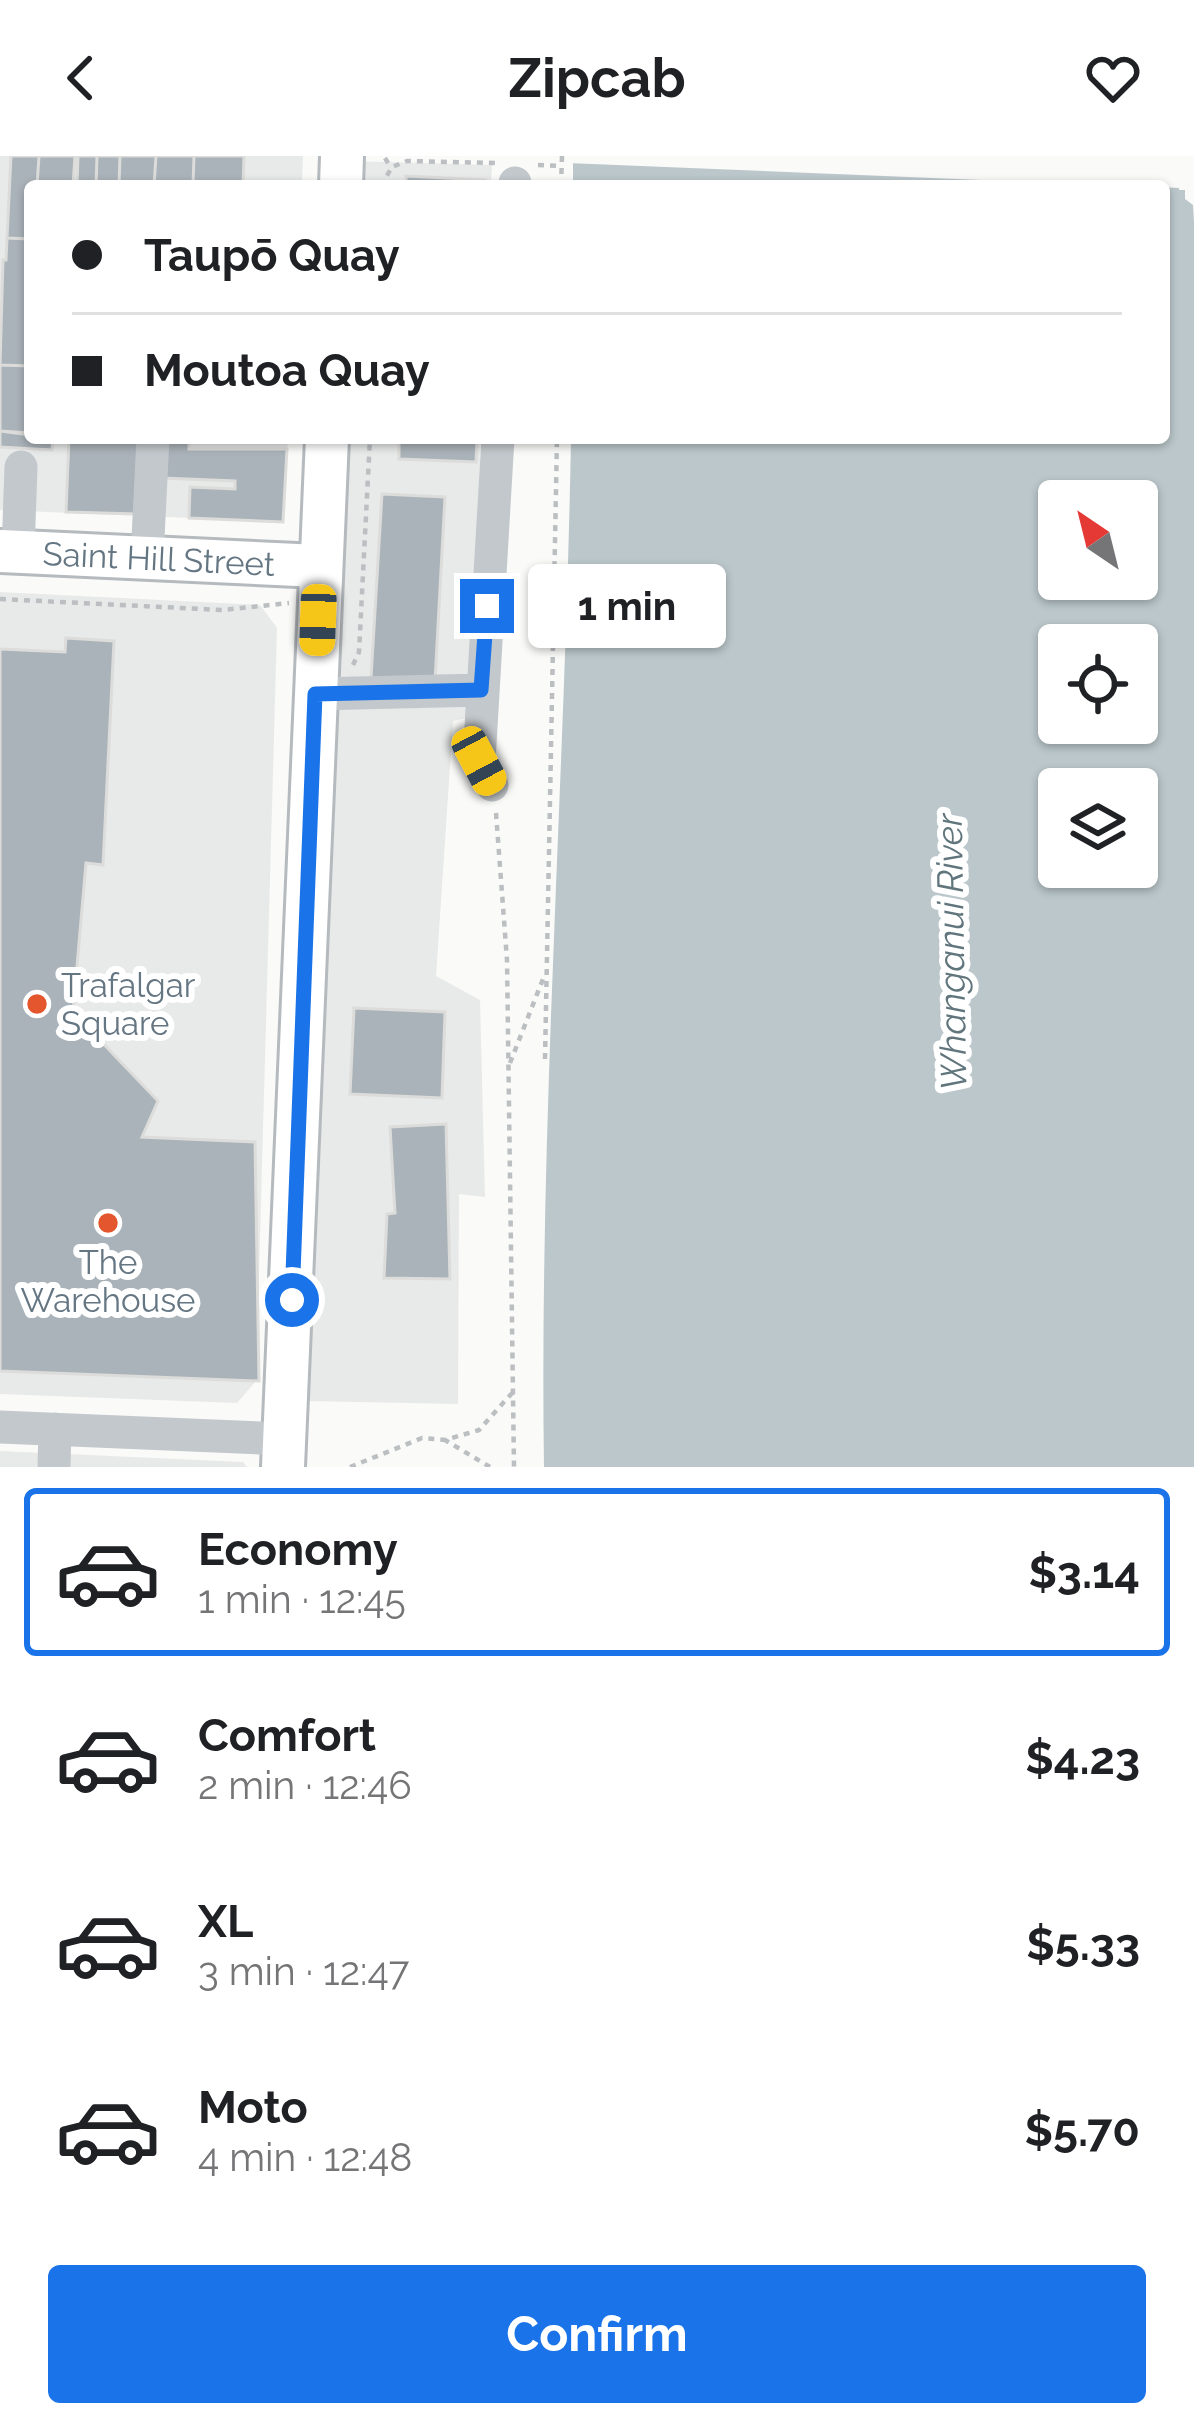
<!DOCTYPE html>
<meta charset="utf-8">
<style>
:root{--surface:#fff;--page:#f2f2f2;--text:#202124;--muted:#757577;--line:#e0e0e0;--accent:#1a73e8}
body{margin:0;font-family:Raleway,sans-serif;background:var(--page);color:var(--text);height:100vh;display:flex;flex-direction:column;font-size:45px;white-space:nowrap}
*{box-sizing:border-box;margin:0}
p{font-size:39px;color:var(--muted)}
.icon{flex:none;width:66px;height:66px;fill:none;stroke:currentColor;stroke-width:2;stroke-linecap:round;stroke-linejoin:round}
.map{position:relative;height:1311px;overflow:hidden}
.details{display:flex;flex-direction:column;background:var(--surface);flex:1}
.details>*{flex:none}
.guide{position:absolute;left:24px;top:24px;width:1146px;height:264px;border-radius:12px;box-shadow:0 3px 9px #0004;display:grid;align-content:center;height:264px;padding:0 48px;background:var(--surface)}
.needle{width:78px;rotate:325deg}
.buttons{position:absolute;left:1038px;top:324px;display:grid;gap:24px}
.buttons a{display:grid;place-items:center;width:120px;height:120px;border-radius:12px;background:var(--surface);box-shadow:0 3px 9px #0004;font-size:60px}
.end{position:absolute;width:54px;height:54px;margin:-27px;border:15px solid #1a73e8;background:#fff;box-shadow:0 0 0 6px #fff}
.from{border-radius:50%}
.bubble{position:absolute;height:84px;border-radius:12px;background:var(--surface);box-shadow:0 3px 9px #0004;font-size:39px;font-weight:700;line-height:84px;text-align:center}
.car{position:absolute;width:36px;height:72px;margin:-36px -18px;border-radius:15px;box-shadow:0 0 9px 3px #0007;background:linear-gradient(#f5c518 24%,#345 0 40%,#f5c518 0 76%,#345 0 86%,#f5c518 0)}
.guide b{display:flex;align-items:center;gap:42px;height:114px;font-size:45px}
.guide b+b{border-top:3px solid var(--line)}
.guide i{width:30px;height:30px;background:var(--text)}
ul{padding:21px 0 0;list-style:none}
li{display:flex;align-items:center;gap:36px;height:168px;margin:0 24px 18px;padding:0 24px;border:6px solid transparent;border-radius:12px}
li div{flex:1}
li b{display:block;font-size:45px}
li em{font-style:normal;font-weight:700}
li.active{border-color:var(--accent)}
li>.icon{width:108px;height:108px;stroke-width:1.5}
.button{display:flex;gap:24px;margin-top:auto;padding:24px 48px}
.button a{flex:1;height:138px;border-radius:12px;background:var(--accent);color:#fff;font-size:48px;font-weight:700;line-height:138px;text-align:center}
header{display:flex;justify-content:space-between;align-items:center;height:156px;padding:0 48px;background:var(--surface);font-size:54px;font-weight:700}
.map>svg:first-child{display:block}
.built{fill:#e8e9e9}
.water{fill:#bbc7cb;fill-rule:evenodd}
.pier{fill:#fafaf8}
.building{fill:#aab3b9;stroke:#dcdcda;stroke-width:3}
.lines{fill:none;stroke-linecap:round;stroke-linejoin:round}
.major-casing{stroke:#b5babe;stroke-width:48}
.path{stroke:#bbbfc2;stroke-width:4.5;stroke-dasharray:6 6;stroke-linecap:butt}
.minor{stroke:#c3c8cc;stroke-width:33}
.major{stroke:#fff;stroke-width:42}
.route{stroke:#1a73e8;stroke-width:15}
.poi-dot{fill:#e4572e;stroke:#fff;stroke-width:4.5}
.labels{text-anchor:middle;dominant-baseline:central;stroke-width:12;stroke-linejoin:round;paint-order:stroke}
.street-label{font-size:33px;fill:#657683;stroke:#fff}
.poi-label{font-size:33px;fill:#657683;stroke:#fff;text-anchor:start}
.water-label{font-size:36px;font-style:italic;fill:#60757c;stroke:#fff}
</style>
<header><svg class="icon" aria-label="back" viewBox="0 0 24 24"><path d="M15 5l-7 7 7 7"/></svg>Zipcab<svg class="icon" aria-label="heart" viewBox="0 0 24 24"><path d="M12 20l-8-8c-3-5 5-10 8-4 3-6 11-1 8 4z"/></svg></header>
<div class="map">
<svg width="1194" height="1311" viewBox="0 0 1194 1311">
<rect width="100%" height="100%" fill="#fafaf8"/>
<path class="built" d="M0,0H303L302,30H30V282H288L283,366L0,354Z
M352,5L492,9L491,30H351Z
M342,282H481L470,561L453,565L436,820L480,844L485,1041L459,1038L458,1248L308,1245Z
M0,436L260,449L277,472L256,1225L237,1247L0,1238Z
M0,1295L243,1306L247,1311H0Z"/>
<path class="water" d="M573,0H1179V34H1185V43L1193,49L1194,66V1311H544C539,968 565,625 571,282H1164V30H573ZM1059,345H1137V423H1059ZM1059,489H1137V567H1059ZM1059,633H1137V711H1059Z"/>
<path class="pier" d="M567,0H1181L1180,32L567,7Z"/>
<path class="building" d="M11,0H39L37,30H30V83L7,82Z
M39,0H75L73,30H37Z
M78,0H97L96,30H77Z
M97,0H120L119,30H96Z
M120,0H156L154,30H119Z
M156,0H194L193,30H154Z
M194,0H244L243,30H193Z
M406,20L485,24V30H406Z
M7,82L30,83V210L0,209L3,104H6Z
M0,209L30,210V277L0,275Z
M0,275L53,282L52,294L0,291Z
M69,282H143L139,358L66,356Z
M379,282H477L476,306L399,303V284Z
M164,284L189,285V293H287L283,366L189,362L190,331L235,333V325L162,322Z
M382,338L445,341L435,525L371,522Z
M66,482L114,485L103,709L86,707L73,856L158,945L142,981L255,986L259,1225L0,1215V493L65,496Z
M354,852L445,856L442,942L350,938Z
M446,968L450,1123L384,1122L387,1058L395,1057L390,971Z"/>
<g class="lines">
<defs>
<g id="major">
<path d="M341,30L342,0"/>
<path id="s1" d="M0,395L319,410"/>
<path d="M283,1311L327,282"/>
</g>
</defs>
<use href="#major" class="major-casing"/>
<path class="path" d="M385,2L391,12
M538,9L562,10
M381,30L392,11L407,5L496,7
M561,30L562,0
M0,443L222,454L289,447
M353,509L359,496L370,282
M496,657L507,804L514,1311
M545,903L557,282
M510,907L543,823
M350,1311L422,1282L445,1284
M490,1311L445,1284L479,1274L513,1236"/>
<path class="minor" d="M515,30V27
M18,396L21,311
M147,402L153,282
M315,538L481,534
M492,629L479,605L498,282
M0,1271L285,1283
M54,1311L55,1273"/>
<use href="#major" class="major"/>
</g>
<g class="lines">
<path class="route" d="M292,1144L315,538L481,534L487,450"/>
</g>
<g class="poi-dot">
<circle cx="37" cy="848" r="12"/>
<circle cx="108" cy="1067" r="12"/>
</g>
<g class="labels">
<g class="street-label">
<text stroke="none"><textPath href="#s1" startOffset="159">Saint Hill Street</textPath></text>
</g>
<g class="poi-label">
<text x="61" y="829">Trafalgar<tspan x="61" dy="38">Square</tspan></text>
<text x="108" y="1106" text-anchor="middle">The<tspan x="108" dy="38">Warehouse</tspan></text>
</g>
<g class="water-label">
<text transform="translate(951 796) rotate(-91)">Whanganui River</text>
</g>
</g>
</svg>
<div class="buttons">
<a><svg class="needle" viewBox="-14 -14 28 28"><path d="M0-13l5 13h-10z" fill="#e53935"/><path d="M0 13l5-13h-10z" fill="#757577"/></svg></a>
<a><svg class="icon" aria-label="locate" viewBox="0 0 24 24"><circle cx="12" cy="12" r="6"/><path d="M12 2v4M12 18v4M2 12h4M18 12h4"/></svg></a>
<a><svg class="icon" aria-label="layers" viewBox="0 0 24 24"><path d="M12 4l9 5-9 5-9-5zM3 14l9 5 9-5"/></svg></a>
</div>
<i class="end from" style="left:292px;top:1144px"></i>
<i class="end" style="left:487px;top:450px"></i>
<div class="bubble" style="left:528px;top:408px;width:198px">1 min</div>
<i class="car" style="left:318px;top:464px;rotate:182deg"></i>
<i class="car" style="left:479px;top:605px;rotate:152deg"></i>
<div class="guide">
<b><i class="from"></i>Taupō Quay</b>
<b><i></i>Moutoa Quay</b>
</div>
</div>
<section class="details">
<ul>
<li class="active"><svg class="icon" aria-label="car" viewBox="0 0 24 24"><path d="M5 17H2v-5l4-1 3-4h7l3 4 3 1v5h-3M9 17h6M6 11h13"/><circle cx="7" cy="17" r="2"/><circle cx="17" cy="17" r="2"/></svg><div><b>Economy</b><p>1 min · 12:45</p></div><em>$3.14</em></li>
<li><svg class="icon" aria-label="car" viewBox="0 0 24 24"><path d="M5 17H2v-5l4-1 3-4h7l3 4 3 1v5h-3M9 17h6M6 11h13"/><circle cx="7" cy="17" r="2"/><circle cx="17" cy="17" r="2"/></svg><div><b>Comfort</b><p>2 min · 12:46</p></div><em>$4.23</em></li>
<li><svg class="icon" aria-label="car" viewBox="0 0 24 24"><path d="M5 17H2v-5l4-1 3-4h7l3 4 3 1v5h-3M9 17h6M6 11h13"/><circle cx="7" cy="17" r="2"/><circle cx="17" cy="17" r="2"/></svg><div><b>XL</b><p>3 min · 12:47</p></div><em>$5.33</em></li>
<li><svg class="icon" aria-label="car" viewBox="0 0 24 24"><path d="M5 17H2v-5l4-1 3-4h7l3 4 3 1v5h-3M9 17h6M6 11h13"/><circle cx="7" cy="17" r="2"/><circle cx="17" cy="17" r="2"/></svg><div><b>Moto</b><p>4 min · 12:48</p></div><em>$5.70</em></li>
</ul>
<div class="button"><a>Confirm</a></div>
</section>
